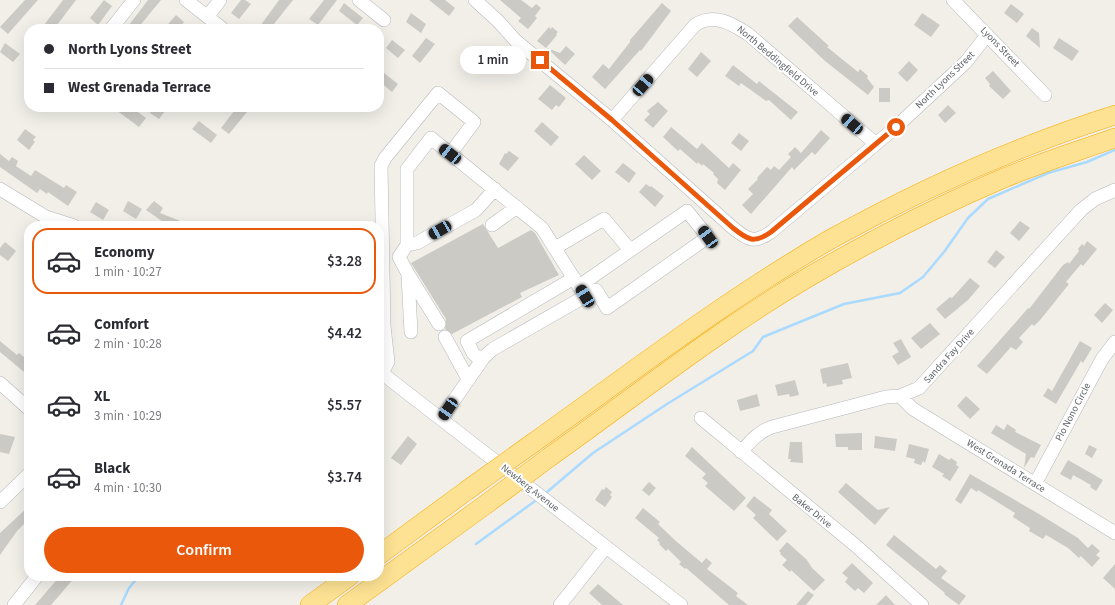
<!DOCTYPE html>
<meta charset="utf-8">
<style>
:root{--surface:#fff;--page:#f2f2f3;--text:#2b2b33;--muted:#7c7c81;--line:#e1e1e2;--accent:#ea580c}
body{margin:0;font-family:"Source Sans 3",sans-serif;background:var(--page);color:var(--text);height:100vh;display:flex;flex-direction:column;font-size:15px;white-space:nowrap}
*{box-sizing:border-box;margin:0}
p{font-size:13px;color:var(--muted)}
.icon{flex:none;width:22px;height:22px;fill:none;stroke:currentColor;stroke-width:2;stroke-linecap:round;stroke-linejoin:round}
.map{position:relative;flex:1;overflow:hidden}
.side{position:absolute;left:24px;top:221px;width:360px;height:360px;display:flex;flex-direction:column;background:var(--surface);border-radius:16px;box-shadow:0 4px 16px #0002}
.side>*{flex:none}
.guide{position:absolute;left:24px;top:24px;width:360px;height:88px;border-radius:16px;box-shadow:0 4px 16px #0002;display:grid;align-content:center;height:88px;padding:0 20px;background:var(--surface)}
.end{position:absolute;width:18px;height:18px;margin:-9px;border:5px solid #ea580c;background:#fff;box-shadow:0 0 0 2px #fff}
.from{border-radius:50%}
.bubble{position:absolute;height:28px;border-radius:14px;background:var(--surface);box-shadow:0 4px 16px #0002;font-size:13px;font-weight:600;line-height:28px;text-align:center}
.car{position:absolute;width:12px;height:24px;margin:-12px -6px;border-radius:5px;box-shadow:0 0 3px 1px #0007;background:linear-gradient(#222 24%,#8ab4d8 0 40%,#222 0 76%,#8ab4d8 0 86%,#222 0)}
.guide b{display:flex;align-items:center;gap:14px;height:38px;font-size:15px}
.guide b+b{border-top:1px solid var(--line)}
.guide i{width:10px;height:10px;background:var(--text)}
ul{padding:7px 0 0;list-style:none}
li{display:flex;align-items:center;gap:12px;height:66px;margin:0 8px 6px;padding:0 12px;border:2px solid transparent;border-radius:16px}
li div{flex:1}
li b{display:block;font-size:15px}
li em{font-style:normal;font-weight:600}
li.current{border-color:var(--accent)}
li>.icon{width:36px;height:36px;stroke-width:1.5}
.action{display:flex;gap:8px;margin-top:auto;padding:8px 20px}
.action a{flex:1;height:46px;border-radius:24px;background:var(--accent);color:#fff;font-size:16px;font-weight:600;line-height:46px;text-align:center}
.map>svg:first-child{display:block}
.lines{fill:none;stroke-linecap:round;stroke-linejoin:round}
.stream{stroke:#aadaff;stroke-width:2.5}
.building{fill:#cccac5}
.minor-casing{stroke:#b5b8bc;stroke-width:14}
.highway-casing{stroke:#f9ab00;stroke-width:20}
.minor{stroke:#fff;stroke-width:13}
.highway{stroke:#fde293;stroke-width:19}
.highway-bridge-casing{stroke:#f9ab00;stroke-width:20;stroke-linecap:butt}
.highway-bridge{stroke:#fde293;stroke-width:19}
.route{stroke:#ea580c;stroke-width:5}
.labels{text-anchor:middle;dominant-baseline:central;stroke-width:4;stroke-linejoin:round;paint-order:stroke}
.street-label{font-size:10px;fill:#5f6368;stroke:#fff}
</style>
<div class="map">
<svg width="1115" height="605" viewBox="0 0 1115 605">
<rect width="100%" height="100%" fill="#f1efe8"/>
<g class="lines">
<path class="stream" d="M547,492L593,453L667,404L753,351L763,337L844,304L900,293L923,277L944,252L968,218L988,199L1048,173L1087,162L1115,150
M476,544L535,501
M121,605L129,588L139,576"/>
</g>
<path class="building" d="M25,0H38L8,34L0,27Z
M63,0H76L54,29H41Z
M104,0L112,6L98,25L90,18Z
M148,0H161L137,29H126Z
M241,0H245L251,4L239,19L231,13Z
M279,0H293L270,29H258Z
M324,0H337L318,25L309,19Z
M429,0H445L455,8L449,16Z
M500,0H521L532,8L536,4L541,8L535,16L537,18L528,29L518,21L521,18Z
M344,3L363,18L357,25L339,11Z
M662,3L671,11L641,51L640,50L605,89L592,77L603,64L609,69L630,42V40Z
M1011,4L1024,14L1017,23L1004,13Z
M411,13L426,24L421,33L406,22Z
M922,13L940,25L931,37L914,25Z
M176,15L184,22L178,29H164Z
M797,17L829,46L827,47L858,72L860,69L868,76L867,78L874,87L868,95L825,61L788,26Z
M549,27L551,29L552,27L558,32L556,34L557,35L546,48L537,41Z
M1032,28L1039,33L1040,48L1026,36Z
M426,38L435,44L420,63L412,56Z
M1059,38L1079,51L1072,61L1053,48Z
M392,40L405,50L398,58L386,48Z
M5,43L20,54L13,62L0,52Z
M566,46L575,54L565,65L547,48L560,53Z
M701,52L711,61L697,77L688,69Z
M909,61L918,70L907,82L898,73Z
M733,65L757,84L759,81L798,112L791,120L769,100L766,101L741,83L739,86L725,76Z
M379,69L398,84L392,92L379,81Z
M993,71L1011,91L1003,99L989,86L990,84L985,78Z
M550,85L566,98L559,107L556,105L552,110L538,99Z
M879,88H890V102H879Z
M658,102L668,111L653,128L644,120L650,114L647,111Z
M948,105L956,113L945,123L938,115Z
M112,107H131L146,118L139,127Z
M154,107H168L159,119L150,113Z
M237,107H251L229,134L221,128Z
M199,121L217,135L211,143L192,129Z
M542,122L559,137L551,146L534,131Z
M671,127L697,149L702,143L729,168L733,163L741,170L725,190L717,183L718,179L713,174L714,173L703,164L702,166L698,162L697,164L680,149L678,151L663,137Z
M25,129L36,137L33,140L35,142L29,150L17,140Z
M821,130L830,138L815,155L812,152L794,170L792,167L751,214L742,205L753,194L748,189L758,179L757,178L767,167L771,170L774,166L779,170L791,157L788,154L795,147L801,153Z
M739,133L749,141L741,151L731,143Z
M509,151L519,158L508,171L499,164L505,153L506,154Z
M0,154L9,161L12,157L18,161L16,166L31,176L35,170L64,188L66,185L77,192L68,206L48,192L47,194L40,189L37,193L0,167Z
M584,155L601,171L592,180L575,164Z
M623,163L636,173L629,183L615,172Z
M646,184L650,187L651,186L664,196L655,207L639,192Z
M128,201L142,209L136,219L123,211Z
M154,201L163,208L160,213L193,226H160L162,221L146,210Z
M96,202L109,210L103,220L90,212Z
M1020,221L1030,228L1019,241L1010,233Z
M483,224L498,248L531,230L535,233L559,275L520,293L522,297L452,334L445,329L446,319L411,263Z
M1087,241L1097,249L1083,266L1081,264L1066,282L1069,284L1041,319L1034,326L1032,324L1019,338L1023,342L1016,350L1011,347L987,374L977,366L1023,314L1028,308L1029,309L1063,265L1068,262L1069,264L1079,251L1078,249L1082,244L1084,246Z
M5,242L16,251L8,261L0,255V248Z
M996,250L1005,257L995,268L987,262Z
M970,278L980,286L968,300L945,319L936,309L950,297L952,298Z
M1105,303L1113,310L1102,323L1094,315Z
M930,323L940,334L921,349L911,338Z
M901,339L911,357L898,365L892,356L899,352L893,343Z
M0,341L17,355L19,353L29,361V376L0,352Z
M1080,341L1092,348L1083,363L1081,361L1056,404L1043,396L1048,388L1052,391Z
M848,363L852,378L842,380L843,384L827,387L826,383L823,384L820,369Z
M795,380L799,395L790,397L789,394L778,396L775,385Z
M757,394L760,406L740,411L737,400Z
M966,396L980,409L970,419L957,406Z
M1007,424L1016,430L1015,432L1041,445L1034,458L1031,457L1024,468L1026,454L991,433L996,425L1004,430Z
M862,433V450H848V447H836L835,434Z
M0,434L15,437L9,454L0,452Z
M408,436L417,444L401,465L391,458Z
M875,436L897,439L895,451L874,448Z
M790,442H802L803,463L790,462L791,459H788Z
M909,444L929,449L925,463L923,461L921,465L914,463L915,459L906,457Z
M1089,445L1097,449L1092,458L1085,454Z
M692,447L746,498L734,511L705,486L708,483L702,478L706,474L685,456Z
M939,454L949,460L951,458L957,462L956,465L959,467L950,481L942,476L944,474L932,467Z
M1068,460L1103,480L1096,491L1090,487L1091,485L1073,475L1071,480L1060,474Z
M970,474L1039,514L1078,538L1088,548L1092,544L1100,551L1096,555L1100,558L1092,567L1081,556L1079,558L1068,548L1046,535L1043,539L1029,531L1030,528L1013,517L1015,513L978,490L977,492L971,488L961,504L955,500Z
M649,482L656,488L649,496L642,490Z
M846,483L878,510L890,507L875,525L838,492Z
M606,487L612,492L610,495L612,497L605,507L595,500L602,489L604,490Z
M754,496L772,510L769,514L787,531L777,541L753,518L756,515L746,506Z
M29,506V519L17,531L0,555V533Z
M643,508L660,522L658,524L677,542L702,563L706,558L712,563L707,569L738,593L736,596L748,605H729L686,568L685,569L679,564L681,562L668,549L666,551L659,544L660,543L657,540L659,538L635,518Z
M894,535L936,569L940,565L947,571L941,578L966,596L959,605L944,594L945,593L886,545Z
M787,542L807,560L812,568L825,580L814,591L791,570L790,572L782,565L787,560L780,554L781,553L779,551Z
M852,563L873,583L864,593L858,588L855,591L845,582L848,578L842,573Z
M1115,564V589L1103,578Z
M60,576H76L51,605H35Z
M598,584L623,605H602L589,593Z
M808,591L814,595L806,605H796Z
M886,595L895,605H876Z"/>
<g class="lines">
<defs>
<path id="minor" d="M186,0L223,29
M359,0L384,20
M475,0L498,21L516,41L612,120L733,228C748,240 754,244 771,232L896,127L966,62L987,35
M953,0L1045,95
M208,16L220,0
M111,29L134,0
M612,120L695,25C714,13 731,23 748,34L876,144
M0,189L46,217L74,226
M492,225L517,207
M407,245L417,243L476,210L495,189
M555,248L604,219L630,250
M408,276L411,332
M439,324L408,274L399,257L407,245V169L431,138L542,228L583,293
M445,337L468,379
M484,357H477L473,353L467,341L574,278
M379,371L681,605
M382,373L388,362L384,326L381,166L385,158L438,93L474,122L450,154
M0,383L29,409
M900,396L913,409L1115,533
M701,418L855,545L922,605
M441,419L484,357L493,349L596,290L607,308L708,237L687,211L579,286
M741,452C751,441 758,432 772,427L886,397L900,396L919,388L1081,210L1095,199L1115,190
M1035,484L1102,359L1115,342
M0,502L29,474
M14,605L37,576
M560,605L606,547"/>
<path id="highway" d="M533,443C631,373 727,299 831,239C921,189 1017,146 1115,115
M551,456C637,395 721,328 812,275C874,239 938,206 1004,178C1040,163 1078,151 1115,138
M379,555L466,491
M310,605L350,576
M347,605L485,505"/>
</defs>
<use href="#minor" class="minor-casing"/>
<use href="#highway" class="highway-casing"/>
<use href="#minor" class="minor"/>
<use href="#highway" class="highway"/>
<defs>
<path id="highway-bridge" d="M466,491L533,443
M485,505L551,456"/>
</defs>
<use href="#highway-bridge" class="highway-bridge-casing"/>
<use href="#highway-bridge" class="highway-bridge"/>
</g>
<g class="lines">
<path class="route" d="M540,60L612,120L733,228C748,240 754,244 771,232L896,127"/>
</g>
<g class="labels">
<g class="street-label">
<text transform="translate(1000 47) rotate(46)">Lyons Street</text>
<text transform="translate(778 61) rotate(40)">North Beddingfield Drive</text>
<text transform="translate(945 80) rotate(-44)">North Lyons Street</text>
<text transform="translate(949 356) rotate(-48)">Sandra Fay Drive</text>
<text transform="translate(1073 412) rotate(-62)">Pio Nono Circle</text>
<text transform="translate(1006 466) rotate(32)">West Grenada Terrace</text>
<text transform="translate(530 488) rotate(38)">Newberg Avenue</text>
<text transform="translate(812 511) rotate(39)">Baker Drive</text>
</g>
</g>
</svg>
<i class="end from" style="left:896px;top:127px"></i>
<i class="end" style="left:540px;top:60px"></i>
<div class="bubble" style="left:460px;top:46px;width:66px">1 min</div>
<i class="car" style="left:643px;top:85px;rotate:41deg"></i>
<i class="car" style="left:852px;top:124px;rotate:311deg"></i>
<i class="car" style="left:450px;top:154px;rotate:308deg"></i>
<i class="car" style="left:440px;top:230px;rotate:240deg"></i>
<i class="car" style="left:708px;top:237px;rotate:324deg"></i>
<i class="car" style="left:585px;top:296px;rotate:329deg"></i>
<i class="car" style="left:448px;top:409px;rotate:214deg"></i>
<div class="guide">
<b><i class="from"></i>North Lyons Street</b>
<b><i></i>West Grenada Terrace</b>
</div>
<section class="side">
<ul>
<li class="current"><svg class="icon" aria-label="car" viewBox="0 0 24 24"><path d="M5 17H2v-5l4-1 3-4h7l3 4 3 1v5h-3M9 17h6M6 11h13"/><circle cx="7" cy="17" r="2"/><circle cx="17" cy="17" r="2"/></svg><div><b>Economy</b><p>1 min · 10:27</p></div><em>$3.28</em></li>
<li><svg class="icon" aria-label="car" viewBox="0 0 24 24"><path d="M5 17H2v-5l4-1 3-4h7l3 4 3 1v5h-3M9 17h6M6 11h13"/><circle cx="7" cy="17" r="2"/><circle cx="17" cy="17" r="2"/></svg><div><b>Comfort</b><p>2 min · 10:28</p></div><em>$4.42</em></li>
<li><svg class="icon" aria-label="car" viewBox="0 0 24 24"><path d="M5 17H2v-5l4-1 3-4h7l3 4 3 1v5h-3M9 17h6M6 11h13"/><circle cx="7" cy="17" r="2"/><circle cx="17" cy="17" r="2"/></svg><div><b>XL</b><p>3 min · 10:29</p></div><em>$5.57</em></li>
<li><svg class="icon" aria-label="car" viewBox="0 0 24 24"><path d="M5 17H2v-5l4-1 3-4h7l3 4 3 1v5h-3M9 17h6M6 11h13"/><circle cx="7" cy="17" r="2"/><circle cx="17" cy="17" r="2"/></svg><div><b>Black</b><p>4 min · 10:30</p></div><em>$3.74</em></li>
</ul>
<div class="action"><a>Confirm</a></div>
</section>
</div>
